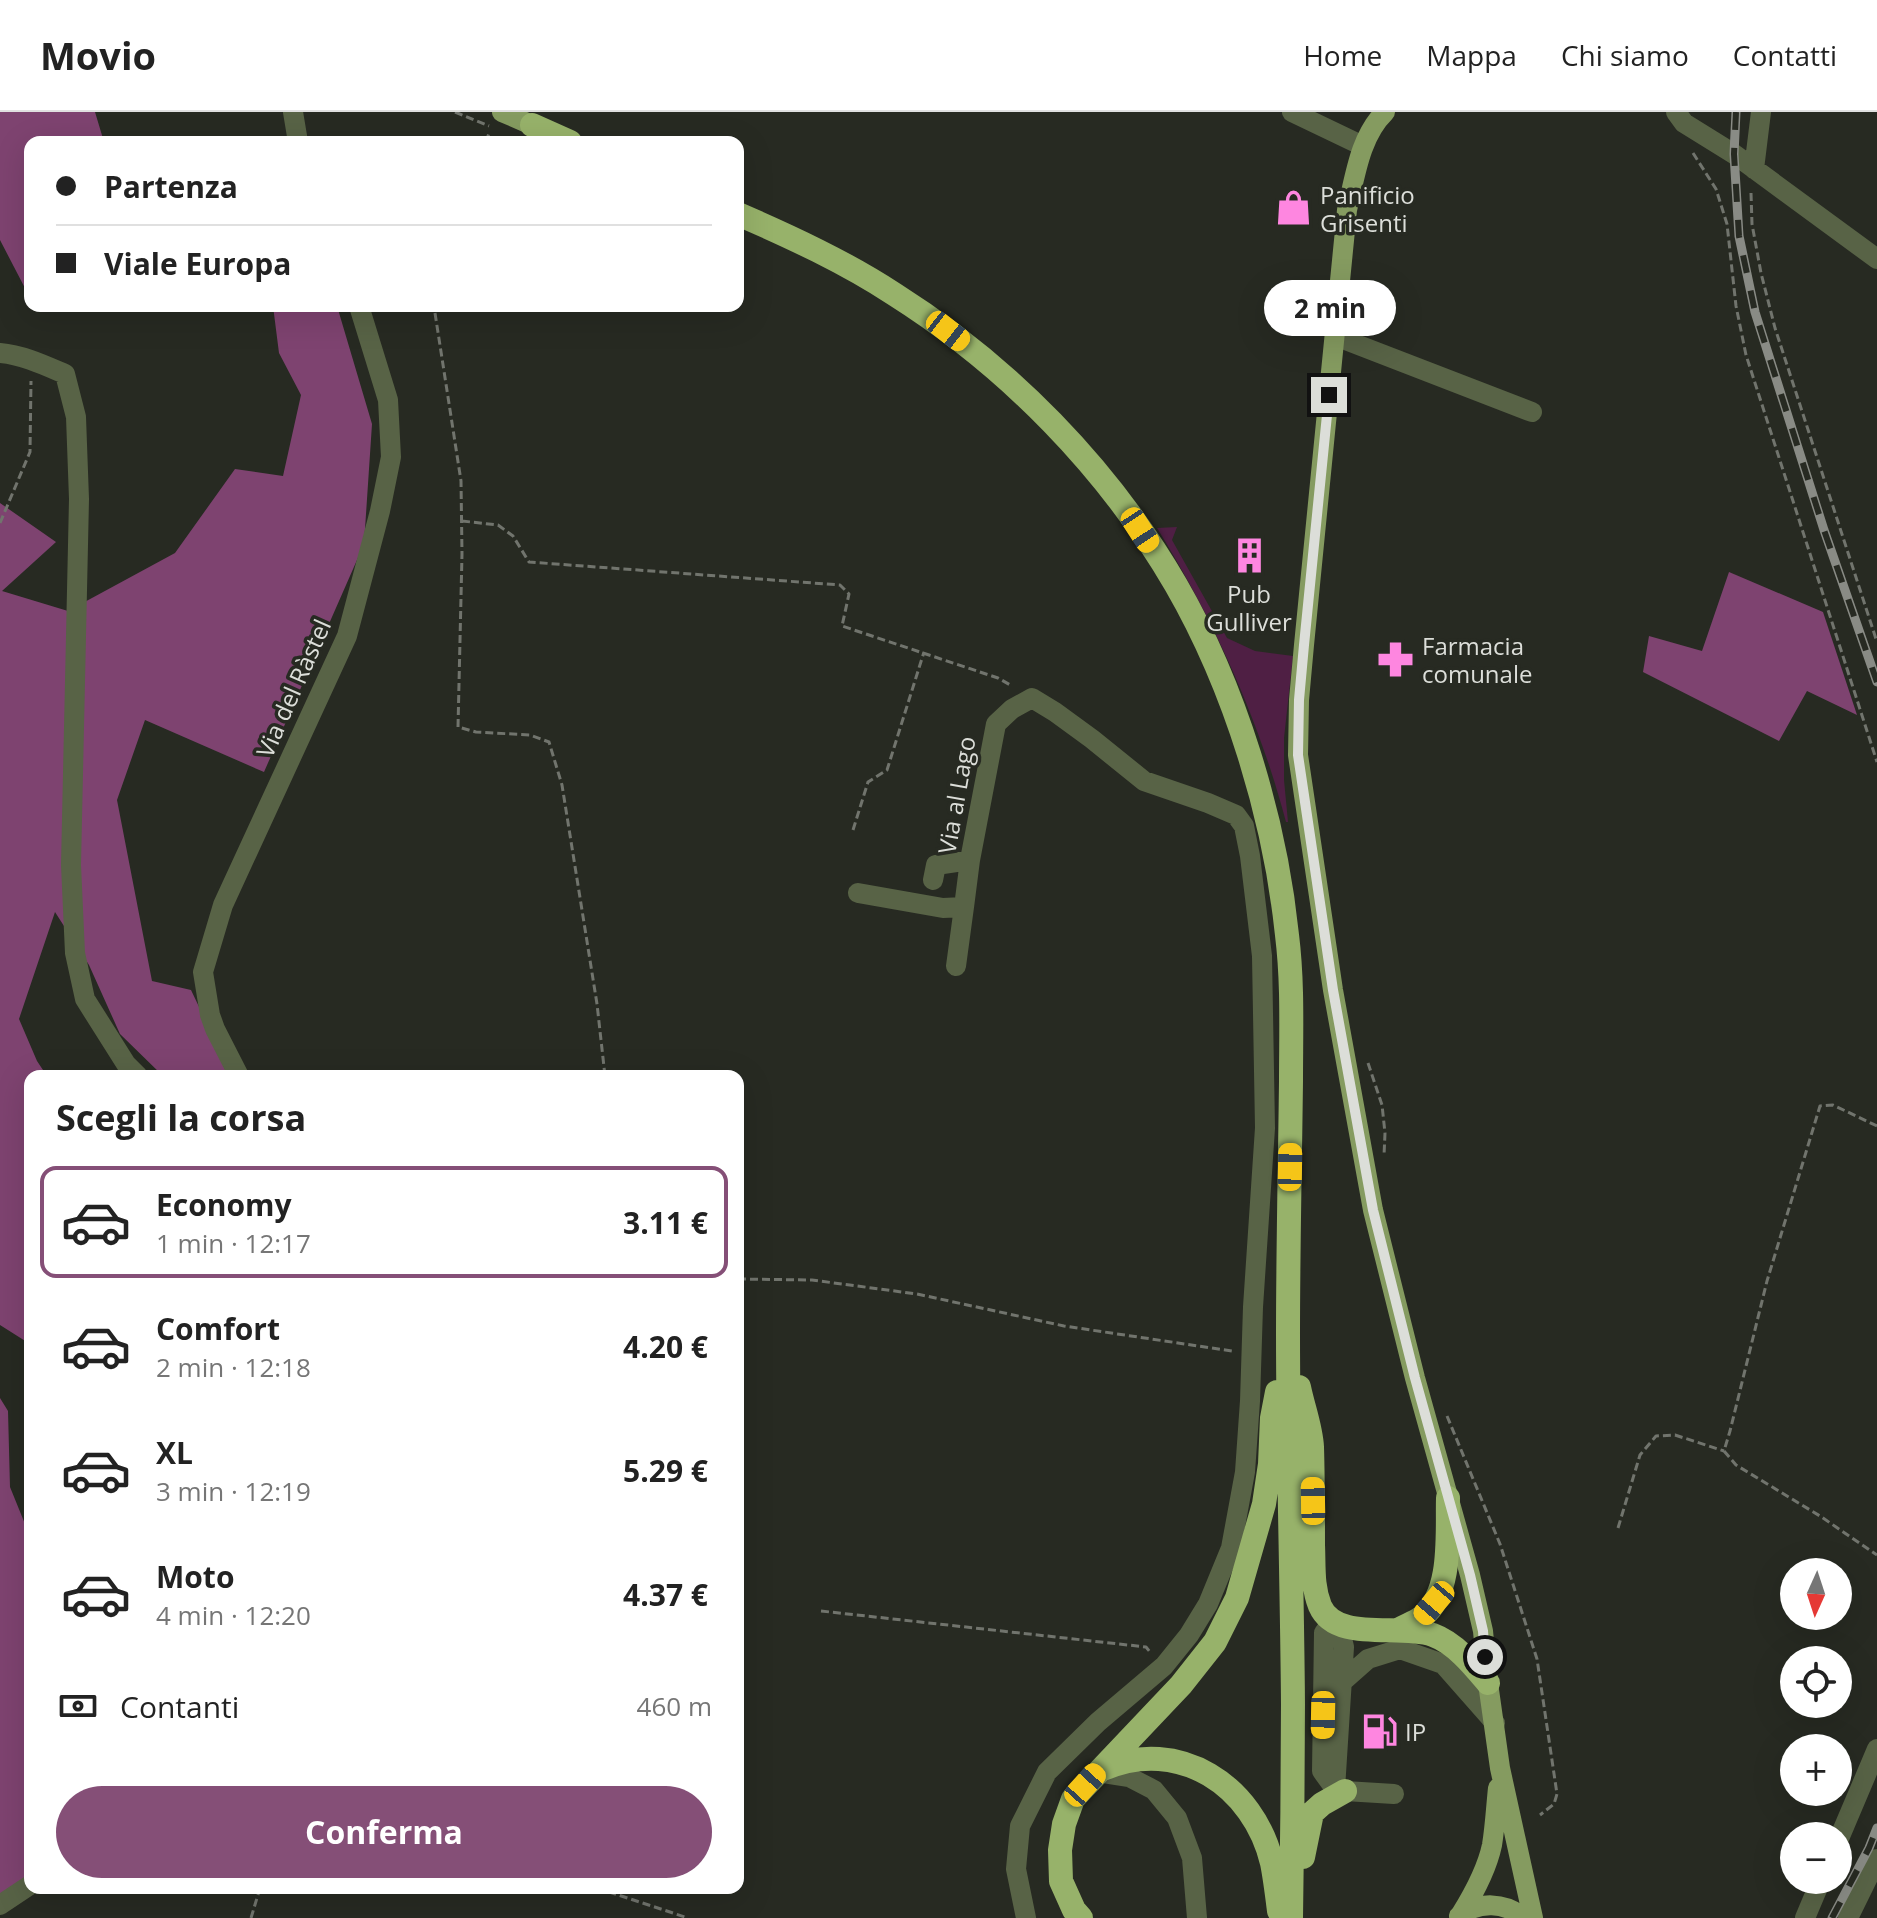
<!DOCTYPE html>
<html lang="it">
<meta charset="utf-8">
<style>
:root{--surface:#fff;--page:#f6f6f6;--text:#222;--muted:#767676;--line:#e0e0e0;--accent:#854f77}
body{margin:0;font-family:"Open Sans",sans-serif;background:var(--page);color:var(--text);height:100vh;display:flex;flex-direction:column;font-size:30px;white-space:nowrap}
*{box-sizing:border-box;margin:0}
p{font-size:26px;color:var(--muted)}
.icon{flex:none;width:44px;height:44px;fill:none;stroke:currentColor;stroke-width:2;stroke-linecap:round;stroke-linejoin:round}
.map{position:relative;flex:1;overflow:hidden}
.drawer{position:absolute;left:24px;top:958px;width:720px;height:824px;display:flex;flex-direction:column;background:var(--surface);border-radius:16px;box-shadow:0 8px 32px #0002}
.drawer>*{flex:none}
.guide{position:absolute;left:24px;top:24px;width:720px;height:176px;border-radius:16px;box-shadow:0 8px 32px #0002;display:grid;align-content:center;height:176px;padding:0 32px;background:var(--surface)}
.needle{width:52px;rotate:183deg}
.buttons{position:absolute;left:1780px;top:1446px;display:grid;gap:16px}
.buttons a{display:grid;place-items:center;width:72px;height:72px;border-radius:50%;background:var(--surface);box-shadow:0 8px 32px #0002;font-size:40px}
.end{position:absolute;width:36px;height:36px;margin:-18px;border:10px solid #dcded9;background:#111;box-shadow:0 0 0 4px #111}
.from{border-radius:50%}
.bubble{position:absolute;height:56px;border-radius:28px;background:var(--surface);box-shadow:0 8px 32px #0002;font-size:26px;font-weight:700;line-height:56px;text-align:center}
.car{position:absolute;width:24px;height:48px;margin:-24px -12px;border-radius:10px;box-shadow:0 0 6px 2px #0007;background:linear-gradient(#f5c518 24%,#345 0 40%,#f5c518 0 76%,#345 0 86%,#f5c518 0)}
.guide b{display:flex;align-items:center;gap:28px;height:76px;font-size:30px}
.guide b+b{border-top:2px solid var(--line)}
.guide i{width:20px;height:20px;background:var(--text)}
ul{padding:0;list-style:none}
li{display:flex;align-items:center;gap:24px;height:112px;margin:0 16px 12px;padding:0 16px;border:4px solid transparent;border-radius:16px}
li div{flex:1}
li b{display:block;font-size:30px}
li em{font-style:normal;font-weight:700}
li.selected{border-color:var(--accent)}
li>.icon{width:72px;height:72px;stroke-width:1.5}
h2{padding:0 32px;font-size:36px;line-height:96px}
.pay{display:flex;align-items:center;gap:20px;height:88px;padding:0 32px;font-size:30px}
.pay p{margin-inline-start:auto}
.button{display:flex;gap:16px;margin-top:auto;padding:16px 32px}
.button a{flex:1;height:92px;border-radius:48px;background:var(--accent);color:#fff;font-size:32px;font-weight:700;line-height:92px;text-align:center}
header{display:flex;align-items:center;gap:48px;box-sizing:border-box;height:112px;padding:0 40px;background:var(--surface);border-bottom:2px solid var(--line)}
header strong{font-size:38px}
nav{display:flex;gap:44px;margin-inline-start:auto;font-size:28px}
.map>svg:first-child{display:block}
.green{fill:#4f1f44}
.forest{fill:#7e4370}
.lines{fill:none;stroke-linecap:round;stroke-linejoin:round}
.path{stroke:#71746d;stroke-width:3;stroke-dasharray:8 4;stroke-linecap:butt}
.minor{stroke:#586346;stroke-width:20}
.major{stroke:#859b60;stroke-width:20}
.highway{stroke:#97b26a;stroke-width:24}
.rail-casing{stroke:#898b85;stroke-width:9}
.rail{stroke:#272a22;stroke-width:6;stroke-dasharray:18;stroke-linecap:butt}
.route{stroke:#dcded9;stroke-width:10}
.labels{text-anchor:middle;dominant-baseline:central;stroke-width:7;stroke-linejoin:round;paint-order:stroke}
.poi-label{font-size:24px;fill:#dcded9;stroke:#272a22;text-anchor:start}
.street-label{font-size:24px;fill:#dcded9;stroke:#272a22}
</style>
<header>
<strong>Movio</strong>
<nav><a>Home</a><a>Mappa</a><a>Chi siamo</a><a>Contatti</a></nav>
</header>
<div class="map">
<svg width="1877" height="1806" viewBox="0 0 1877 1806">
<rect width="100%" height="100%" fill="#272a22"/>
<path class="green" d="M1177,415L1172,428L1227,526L1255,539L1293,544L1284,626V668L1288,710H1286C1258,605 1214,508 1157,416Z"/>
<path class="forest" d="M0,0H95L104,30H30V177L27,180L0,128Z
M273,194H337L372,312L364,432L264,660L145,608L117,688L152,869L191,878L232,964H163L120,922L89,853L55,800L19,907L37,949L47,964H30V1232L0,1213V391L56,430L2,479L68,499L175,441L235,357L283,364L301,283L279,241Z
M1729,460L1823,500L1857,603L1807,579L1779,629L1643,560L1649,524L1702,539Z
M0,1286L8,1299L10,1375L25,1412L30,1407V1764L0,1784Z"/>
<g class="lines">
<path class="path" d="M455,0L489,14
M486,30L489,21
M1693,41L1716,77L1727,112L1736,194L1746,243L1877,650
M1751,81L1752,112L1761,161L1775,216L1877,530
M435,201L461,369L462,442L458,615L476,620L530,623L549,630L562,673L597,892L605,964
M462,409L498,413L513,424L529,450L840,473L849,482L842,514L998,566L1012,574
M0,411L30,340L31,269
M853,718L868,670L887,658L924,540
M1368,951L1382,993L1385,1021L1384,1044
M1877,1014L1833,993L1820,994L1767,1169L1730,1319L1724,1339L1736,1353L1820,1404L1877,1443
M738,1167L812,1168L917,1182L1064,1214L1232,1239
M1447,1304L1500,1432L1537,1547L1557,1682L1554,1692L1540,1703
M1618,1416L1640,1343L1656,1324L1675,1323L1724,1339
M821,1499L1146,1535L1150,1540
M597,1776L688,1806
M251,1806L260,1776"/>
<path class="minor" d="M293,0L298,30
M1292,0L1363,34
M1676,0L1684,11L1734,42L1877,147
M1754,57L1761,0
M1335,224L1532,300
M0,241C23,243 44,253 65,262L76,305L79,387L71,753L75,841L85,887L126,952L138,964
M933,768L936,753L970,748
M858,781L943,796L964,795L970,748L996,612L1012,597L1032,586L1055,600L1092,627L1144,669L1208,691L1236,703L1244,714L1250,744L1262,844L1265,1016L1253,1195L1250,1289L1245,1360L1231,1436L1208,1492L1189,1523L1164,1554L1098,1610L1047,1660L1020,1714L1016,1757L1026,1806
M956,854L964,795
M239,964L215,917L210,903L203,860L223,793L347,524L380,399L391,345L388,288L359,194
M1342,1570L1368,1547L1400,1537L1443,1552L1495,1611
M1097,1660L1129,1665L1154,1678L1177,1706L1192,1746L1197,1806
M1335,1677L1344,1535L1341,1522L1332,1510L1324,1521L1322,1659L1335,1677L1345,1679L1394,1682
M1838,1729L1877,1637
M0,1793L30,1773
M1805,1806L1821,1768
M1848,1806L1877,1747"/>
<path class="major" d="M502,0L532,13
M1385,0C1360,24 1355,65 1347,98L1304,533L1299,588L1298,643L1333,878L1373,1098L1415,1266L1470,1463L1483,1519L1488,1571L1500,1656L1533,1806
M1461,1802C1474,1781 1487,1757 1492,1733C1495,1715 1496,1695 1498,1676
M1459,1804C1479,1789 1505,1790 1524,1806"/>
<path class="highway" d="M532,13L570,30
M738,102C791,125 845,150 894,182C1008,254 1108,356 1176,473C1235,575 1275,706 1287,823C1293,871 1291,920 1291,969C1290,1053 1288,1138 1288,1222C1288,1345 1292,1469 1293,1592C1293,1663 1292,1735 1291,1806
M1299,1275C1303,1295 1311,1315 1312,1335C1313,1368 1313,1401 1313,1433C1314,1454 1312,1474 1320,1494C1336,1531 1400,1511 1433,1523C1455,1531 1473,1553 1488,1571
M1400,1517C1407,1513 1416,1510 1422,1505C1453,1481 1447,1422 1448,1386
M1103,1657C1179,1624 1254,1674 1272,1751C1275,1766 1277,1783 1279,1799
M1303,1745L1312,1701L1322,1692L1345,1679
M1081,1806L1074,1798L1061,1769L1060,1738L1064,1712L1073,1687L1181,1573L1215,1530L1237,1486L1264,1392L1270,1352L1272,1306L1277,1280"/>
<defs>
<path id="rail" d="M1736,0L1734,42L1739,124L1755,200L1824,418L1877,570
M1832,1806L1869,1736L1877,1716"/>
</defs>
<use href="#rail" class="rail-casing"/>
<use href="#rail" class="rail"/>
</g>
<g class="lines">
<path class="route" d="M1329,283L1304,533L1299,588L1298,643L1333,878L1373,1098L1415,1266L1470,1463L1483,1519L1485,1545"/>
</g>
<defs>
<symbol id="shop-bare" viewBox="-9 -9 18 18"><path d="M-5-2.5h2.3a2.7 3.5 0 0 1 5.4 0H5L5.5 6h-11ZM-1.5-2.5h3a1.5 2.3 0 0 0-3 0Z" fill="#fe86e0" stroke="#272a22" stroke-width="2.5" paint-order="stroke"/></symbol>
<symbol id="building-bare" viewBox="-9 -9 18 18"><path d="M-4-6H4V6H1V3H-1V6H-4ZM-2.5-4.3h1.7v1.8h-1.7ZM.8-4.3h1.7v1.8H.8ZM-2.5-1h1.7V.8h-1.7ZM.8-1h1.7V.8H.8Z" fill="#fe86e0" stroke="#272a22" stroke-width="2.5" paint-order="stroke"/></symbol>
<symbol id="pharmacy-bare" viewBox="-9 -9 18 18"><path d="M-2-6h4v4h4v4h-4v4h-4v-4h-4v-4h4Z" fill="#fe86e0" stroke="#272a22" stroke-width="2.5" paint-order="stroke"/></symbol>
<symbol id="fuel-bare" viewBox="-9 -9 18 18"><path d="M-5.5-6h7V0h2V4h1.3V-2.5L3-4.5l.8-.8L6-3V5H2.5V1h-1V6h-7ZM-4.2-4.7v3.2H.2V-4.7Z" fill="#fe86e0" stroke="#272a22" stroke-width="2.5" paint-order="stroke"/></symbol>
</defs>
<g fill-rule="evenodd">
<use href="#shop-bare" x="1268" y="70" width="51" height="51"/>
<use href="#building-bare" x="1224" y="418" width="51" height="51"/>
<use href="#pharmacy-bare" x="1370" y="522" width="51" height="51"/>
<use href="#fuel-bare" x="1354" y="1594" width="51" height="51"/>
</g>
<g class="labels">
<g class="poi-label">
<text x="1320" y="82">Panificio<tspan x="1320" dy="28">Grisenti</tspan></text>
<text x="1249" y="481" text-anchor="middle">Pub<tspan x="1249" dy="28">Gulliver</tspan></text>
<text x="1422" y="533">Farmacia<tspan x="1422" dy="28">comunale</tspan></text>
<text x="1405" y="1619">IP</text>
</g>
<g class="street-label">
<text transform="translate(293 576) rotate(-66)">Via del Ràstel</text>
<text transform="translate(956 683) rotate(-80)">Via al Lago</text>
</g>
</g>
</svg>
<div class="buttons">
<a><svg class="needle" viewBox="-14 -14 28 28"><path d="M0-13l5 13h-10z" fill="#e53935"/><path d="M0 13l5-13h-10z" fill="#767676"/></svg></a>
<a><svg class="icon" aria-label="locate" viewBox="0 0 24 24"><circle cx="12" cy="12" r="6"/><path d="M12 2v4M12 18v4M2 12h4M18 12h4"/></svg></a>
<a>+</a>
<a>−</a>
</div>
<i class="end from" style="left:1485px;top:1545px"></i>
<i class="end" style="left:1329px;top:283px"></i>
<div class="bubble" style="left:1264px;top:168px;width:132px">2 min</div>
<i class="car" style="left:948px;top:219px;rotate:128deg"></i>
<i class="car" style="left:1140px;top:418px;rotate:147deg"></i>
<i class="car" style="left:1290px;top:1055px;rotate:1deg"></i>
<i class="car" style="left:1313px;top:1389px;rotate:359deg"></i>
<i class="car" style="left:1434px;top:1491px;rotate:220deg"></i>
<i class="car" style="left:1323px;top:1603px;rotate:181deg"></i>
<i class="car" style="left:1085px;top:1673px;rotate:42deg"></i>
<div class="guide">
<b><i class="from"></i>Partenza</b>
<b><i></i>Viale Europa</b>
</div>
<section class="drawer">
<h2>Scegli la corsa</h2>
<ul>
<li class="selected"><svg class="icon" aria-label="car" viewBox="0 0 24 24"><path d="M5 17H2v-5l4-1 3-4h7l3 4 3 1v5h-3M9 17h6M6 11h13"/><circle cx="7" cy="17" r="2"/><circle cx="17" cy="17" r="2"/></svg><div><b>Economy</b><p>1 min · 12:17</p></div><em>3.11 €</em></li>
<li><svg class="icon" aria-label="car" viewBox="0 0 24 24"><path d="M5 17H2v-5l4-1 3-4h7l3 4 3 1v5h-3M9 17h6M6 11h13"/><circle cx="7" cy="17" r="2"/><circle cx="17" cy="17" r="2"/></svg><div><b>Comfort</b><p>2 min · 12:18</p></div><em>4.20 €</em></li>
<li><svg class="icon" aria-label="car" viewBox="0 0 24 24"><path d="M5 17H2v-5l4-1 3-4h7l3 4 3 1v5h-3M9 17h6M6 11h13"/><circle cx="7" cy="17" r="2"/><circle cx="17" cy="17" r="2"/></svg><div><b>XL</b><p>3 min · 12:19</p></div><em>5.29 €</em></li>
<li><svg class="icon" aria-label="car" viewBox="0 0 24 24"><path d="M5 17H2v-5l4-1 3-4h7l3 4 3 1v5h-3M9 17h6M6 11h13"/><circle cx="7" cy="17" r="2"/><circle cx="17" cy="17" r="2"/></svg><div><b>Moto</b><p>4 min · 12:20</p></div><em>4.37 €</em></li>
</ul>
<div class="pay"><svg class="icon" aria-label="cash" viewBox="0 0 24 24"><path d="M3 7h18v10H3z"/><circle cx="12" cy="12" r="2"/></svg>Contanti<p>460 m</p></div>
<div class="button"><a>Conferma</a></div>
</section>
</div>
